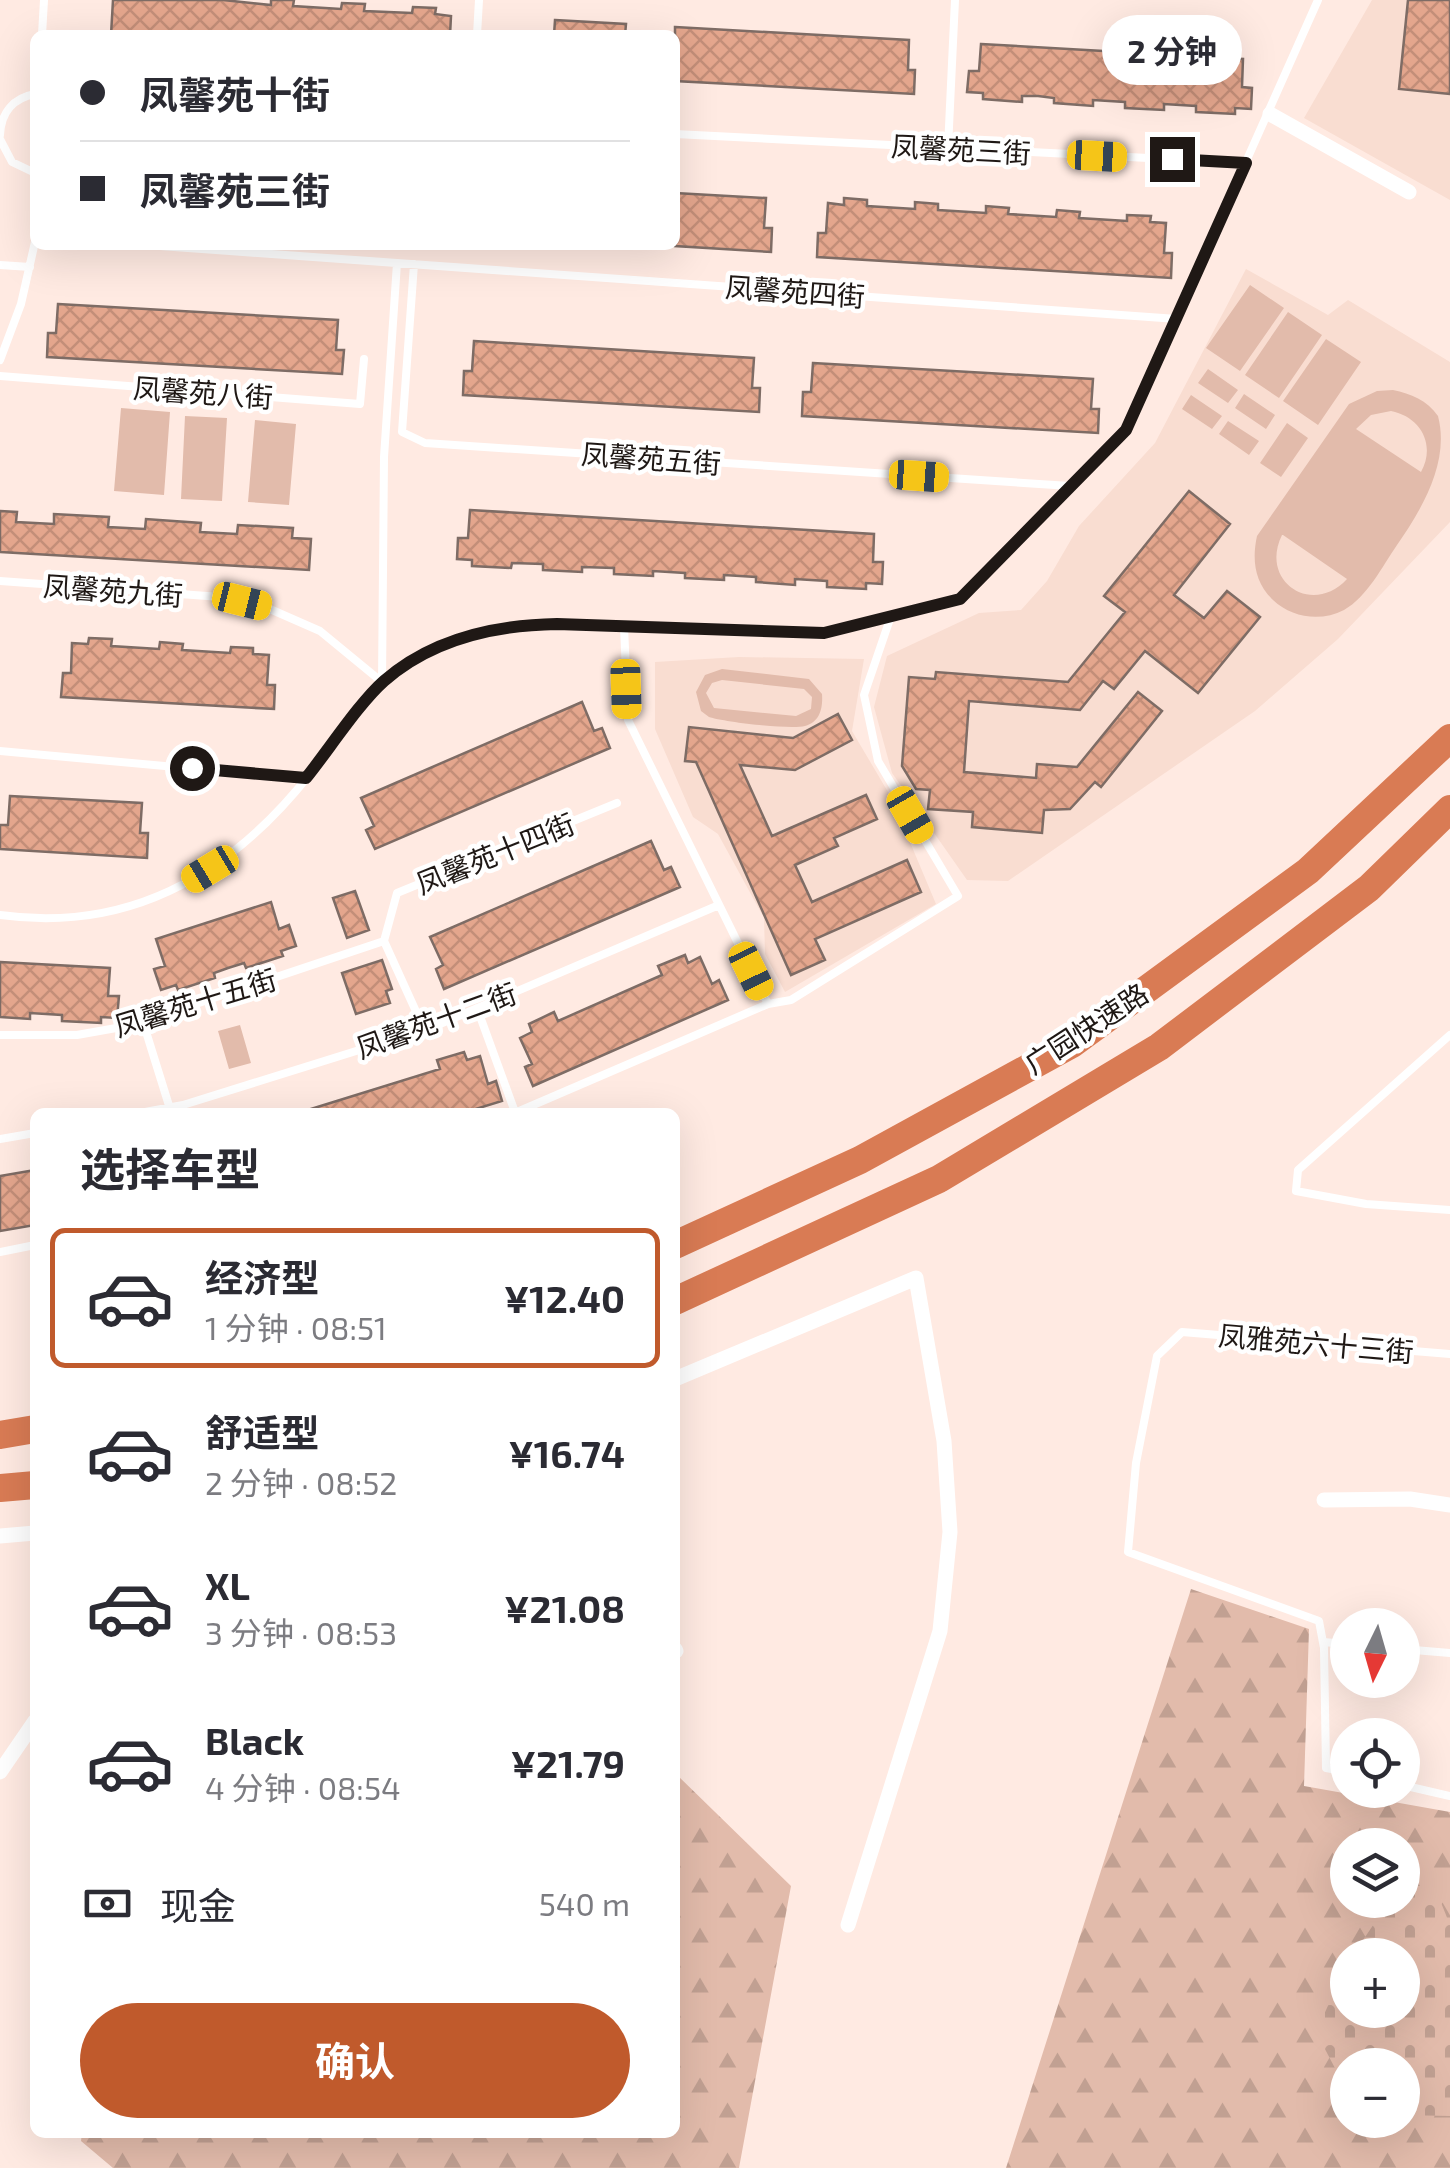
<!DOCTYPE html>
<html lang="zh">
<meta charset="utf-8">
<style>
:root{--surface:#fff;--page:#f2f2f3;--text:#2b2b33;--muted:#7c7c81;--line:#e1e1e2;--accent:#c05a2c}
body{margin:0;font-family:"Exo 2","Noto Sans SC",sans-serif;background:var(--page);color:var(--text);height:100vh;display:flex;flex-direction:column;font-size:38px;white-space:nowrap}
*{box-sizing:border-box;margin:0}
p{font-size:32px;color:var(--muted)}
.icon{flex:none;width:55px;height:55px;fill:none;stroke:currentColor;stroke-width:2;stroke-linecap:round;stroke-linejoin:round}
.map{position:relative;flex:1;overflow:hidden}
.side{position:absolute;left:30px;top:1108px;width:650px;height:1030px;display:flex;flex-direction:column;background:var(--surface);border-radius:15px;box-shadow:0 10px 40px #0002}
.side>*{flex:none}
.hud{position:absolute;left:30px;top:30px;width:650px;height:220px;border-radius:15px;box-shadow:0 10px 40px #0002;display:grid;align-content:center;height:220px;padding:0 50px;background:var(--surface)}
.needle{width:65px;rotate:185deg}
.buttons{position:absolute;left:1330px;top:1608px;display:grid;gap:20px}
.buttons a{display:grid;place-items:center;width:90px;height:90px;border-radius:50%;background:var(--surface);box-shadow:0 10px 40px #0002;font-size:50px}
.end{position:absolute;width:45px;height:45px;margin:-22px;border:12px solid #1f1815;background:#fff;box-shadow:0 0 0 5px #fff}
.from{border-radius:50%}
.bubble{position:absolute;height:70px;border-radius:35px;background:var(--surface);box-shadow:0 10px 40px #0002;font-size:32px;font-weight:700;line-height:70px;text-align:center}
.car{position:absolute;width:30px;height:60px;margin:-30px -15px;border-radius:12px;box-shadow:0 0 8px 2px #0007;background:linear-gradient(#f5c518 24%,#345 0 40%,#f5c518 0 76%,#345 0 86%,#f5c518 0)}
.hud b{display:flex;align-items:center;gap:35px;height:95px;font-size:38px}
.hud b+b{border-top:2px solid var(--line)}
.hud i{width:25px;height:25px;background:var(--text)}
ul{padding:0;list-style:none}
li{display:flex;align-items:center;gap:30px;height:140px;margin:0 20px 15px;padding:0 30px;border:5px solid transparent;border-radius:15px}
li div{flex:1}
li b{display:block;font-size:38px}
li em{font-style:normal;font-weight:700}
li.on{border-color:var(--accent)}
li>.icon{width:90px;height:90px;stroke-width:1.5}
h2{padding:0 50px;font-size:45px;line-height:120px}
.pay{display:flex;align-items:center;gap:25px;height:110px;padding:0 50px;font-size:38px}
.pay p{margin-inline-start:auto}
.button{display:flex;gap:20px;margin-top:auto;padding:20px 50px}
.button a{flex:1;height:115px;border-radius:60px;background:var(--accent);color:#fff;font-size:40px;font-weight:700;line-height:115px;text-align:center}
.map>svg:first-child{display:block}
.built{fill:#f9ddd1}
.forest{fill:url(#forest-firs);fill-rule:evenodd}
.cemetery{fill:url(#cemetery-stones)}
.garden{fill:#e2bbab;fill-rule:evenodd}
.building{fill:url(#building-cross-hatch);stroke:#7e6c65;stroke-width:2.5}
.lines{fill:none;stroke-linecap:round;stroke-linejoin:round}
.lane{stroke:#fff;stroke-width:8}
.street{stroke:#fff;stroke-width:15}
.highway{stroke:#d97b54;stroke-width:28}
.route{stroke:#1f1815;stroke-width:12}
.labels{text-anchor:middle;dominant-baseline:central;stroke-width:9;stroke-linejoin:round;paint-order:stroke}
.street-label{font-size:28px;fill:#1f1815;stroke:#fff}
</style>
<div class="map">
<svg width="1450" height="2168" viewBox="0 0 1450 2168">
<defs>
<pattern id="forest-firs" width="22" height="20" patternUnits="userSpaceOnUse" patternTransform="scale(2.5)"><rect width="22" height="20" fill="#e2bbab"/><path d="M5 1l3.5 6h-7zM16 11l3.5 6h-7z" fill="#c1a092"/></pattern>
<pattern id="cemetery-stones" width="16" height="16" patternUnits="userSpaceOnUse" patternTransform="scale(2.5)"><rect width="16" height="16" fill="#e2bbab"/><path d="M2 7V4a2 2 0 0 1 4 0v3zM10 15v-3a2 2 0 0 1 4 0v3z" fill="#c1a092"/></pattern>
<pattern id="building-cross-hatch" width="8" height="8" patternUnits="userSpaceOnUse" patternTransform="scale(2.5)"><rect width="8" height="8" fill="#e4a68d"/><path d="M0 0l8 8M0 8l8-8" fill="none" stroke="#c38e79"/></pattern>
</defs>
<rect width="100%" height="100%" fill="#ffeae2"/>
<path class="built" d="M1372,0H1450V200L1304,118Z
M1246,269L1328,315L1348,300L1450,362V522L1338,639L1255,711L1008,881L967,880L892,773L874,707L887,656L979,613L1021,610L1047,581L1079,526L1155,443Z
M739,657L864,659L852,731L891,797L936,904L785,992L765,954L764,918L718,834L693,817L655,729V662Z"/>
<path class="forest" d="M1191,1589L1309,1629L1304,1786L1450,1812V2168H1006ZM1348,1845H1402V1900H1348ZM1348,1955H1402V2010H1348ZM1348,2065H1402V2120H1348Z
M675,1773L791,1886L739,2168H113L81,2141L82,2132H675Z"/>
<path class="cemetery" d="M1434,1885L1450,1925V2116L1403,2115L1402,2065H1348L1347,2091L1316,2032L1347,1964L1348,2010H1402V1955H1353L1390,1900H1402L1403,1887Z"/>
<path class="garden" d="M1250,285L1284,308L1240,371L1206,348Z
M1288,312L1322,335L1279,398L1245,375Z
M1326,339L1361,362L1318,425L1283,401Z
M1208,369L1238,390L1228,403L1198,383Z
M1393,390C1411,394 1427,400 1438,416C1450,462 1422,509 1397,545C1382,567 1367,597 1344,610C1321,622 1292,618 1273,600C1254,582 1252,559 1257,536L1349,404L1377,391ZM1391,411C1421,417 1436,445 1421,472L1356,429L1371,415ZM1282,535H1283L1347,579C1312,617 1259,581 1282,535Z
M1244,394L1275,415L1266,429L1235,408Z
M1191,395L1222,416L1212,429L1182,409Z
M121,408L170,412L164,495L114,491Z
M185,416L227,418L222,501L181,499Z
M255,420L296,424L289,505L248,502Z
M1228,421L1259,441L1249,455L1219,434Z
M1287,423L1308,438L1281,477L1260,463Z
M722,669L809,679L822,694C823,708 820,722 805,726C791,730 724,722 709,717L701,711L696,692L705,675ZM722,680L804,689L812,697L811,709L796,716L714,708L706,693L712,683Z
M240,1025L251,1063L229,1069L218,1031Z"/>
<path class="building" d="M113,0H223L271,5V0H294L293,6L341,9L342,3L365,4L364,11L412,13L413,7L436,8L435,14L451,16L450,35H111Z
M1408,0H1450V94L1399,89Z
M555,20L626,24L625,35H554Z
M675,27L909,40L908,70H915L914,94L675,81Z
M981,44L1243,59L1242,87L1252,88L1251,109L1235,108V114L1196,112V106L1164,104V110L1125,108V102L1093,100V106L1054,103V98L1038,96H1022V102L983,99V93L967,92L969,71H979Z
M675,193L766,198L764,228H772L771,252L675,246Z
M844,198L867,200V206L915,209V202L938,204V210L986,213V206L1009,208L1008,214L1056,217L1057,210L1080,212L1079,218L1127,221V215L1151,216L1150,222L1166,223L1164,253H1172L1171,278L817,257L818,233H826L828,203L844,205Z
M58,304L338,320L336,350H344L342,374L47,357L48,333H56Z
M474,341L754,358L752,388H760L759,412L463,395L464,371H472Z
M813,363L1093,379L1091,409H1099L1098,433L802,416L803,392H811Z
M1189,491L1230,524L1174,595L1204,618L1227,591L1260,617L1198,693L1145,651L1114,689L1103,681L1080,710L969,701L964,772L1036,778L1037,764L1077,767L1138,692L1162,711L1101,787L1095,782L1070,809L1044,810L1042,833L972,827L973,812L928,809L930,790L916,789L902,766L909,677L935,679L936,672L1068,682L1125,612L1104,596Z
M470,510L874,534L873,562H883L882,584L866,583V589L827,587V581L795,579V585L756,582V577L724,575V580L685,578V573L653,571V576L614,574V568L582,567V572L543,570V564L512,563L511,568L472,566V560L457,559L458,538H468Z
M0,511L17,512L16,522L54,524V514L109,517L108,527L127,528L145,529L146,519L201,523L200,532L237,534L238,525L293,528L292,538L311,539L309,570L0,552Z
M89,638L112,639L111,646L159,649L160,642L183,644L182,650L230,653L231,647L253,648V654L269,655L267,685H275L274,709L61,697L63,673H71L72,643L88,644Z
M582,702L594,731L602,728L610,748L375,849L366,830L374,826L361,798Z
M838,714L852,740L795,770L740,765L772,836L866,795L877,819L834,838L838,846L795,865L812,902L907,860L921,892L815,939L825,960L791,975L696,762L685,761L689,727L793,738Z
M10,796L142,803L140,833H148L147,858L0,849V825H8Z
M651,841L664,870L671,867L680,887L444,989L436,969L443,965L430,937Z
M355,891L369,930L347,938L333,898Z
M271,902L279,929L289,925L296,946L281,951L283,956L246,968L244,963L228,968L214,973L215,978L178,990L176,985L161,990L154,969L165,966L156,939Z
M685,955L688,963L700,957L712,984L719,980L728,1000L533,1086L525,1067L532,1064L520,1038L532,1032L529,1024L554,1012L558,1021L662,975L658,966Z
M382,960L392,989L386,991L390,1003L356,1014L342,973Z
M0,962L110,968L108,996H119L117,1018L101,1017V1023L62,1021V1015L30,1013V1019L0,1017Z
M464,1052L467,1060L480,1056L488,1084L496,1081L502,1101L466,1112H311V1109L440,1069L437,1060Z
M35,1170V1225L0,1231V1176Z"/>
<g class="lines">
<path class="lane" d="M42,35L44,0
M477,35L479,0
M675,134L1246,163
M0,135C1,113 13,98 35,94
M0,139L12,162L35,173
M948,148L955,0
M146,245L1177,319
M414,264L402,432L425,443L1070,486
M0,265L30,267
M0,360L21,304L35,242
M0,376L360,404L364,359
M0,581L221,597L263,606L320,631L382,682
M382,682L384,457L397,263
M0,751L307,779
M0,915C130,933 231,874 310,774C331,748 361,699 387,679C437,640 494,626 557,624L824,633L961,599L1126,431L1318,0
M768,1004L791,1000L958,896L878,761L864,695L891,616
M477,1008L515,1112
M143,1022L171,1112
M424,1029L384,941L397,893L617,803
M0,1035H77L133,1025L384,941
M1450,1035L1298,1170L1296,1191L1366,1204L1450,1210
M145,1112L183,1105L433,1027L719,905
M517,1112L768,1004L628,720L624,626
M0,1139L35,1133
M0,1252L35,1245
M1323,1642L1348,1644
M1402,1649L1450,1653
M1348,1772L1326,1768L1324,1648L1319,1621L1128,1552L1136,1463L1157,1356L1182,1332L1450,1354
M1402,1785L1450,1796"/>
<path class="street" d="M1270,114L1409,192
M675,1379L916,1278L944,1441L950,1532L940,1631L848,1925
M1324,1500L1410,1499L1450,1505
M0,1536L35,1533
M675,1649L676,1651
M0,1772L35,1721"/>
<path class="highway" d="M675,1245L860,1160L1072,1044L1308,871L1450,738
M675,1301L939,1179L1159,1047L1369,888L1450,809
M0,1435L35,1429
M0,1488L35,1485"/>
</g>
<g class="lines">
<path class="route" d="M192,768L306,778C328,751 359,703 384,681C432,639 496,625 557,624L824,633L960,599L1126,430L1246,163L1172,159"/>
</g>
<g class="labels">
<g class="street-label">
<text transform="translate(961 149) rotate(3)">凤馨苑三街</text>
<text transform="translate(795 291) rotate(4)">凤馨苑四街</text>
<text transform="translate(203 392) rotate(4)">凤馨苑八街</text>
<text transform="translate(651 458) rotate(4)">凤馨苑五街</text>
<text transform="translate(113 590) rotate(4)">凤馨苑九街</text>
<text transform="translate(495 853) rotate(-22)">凤馨苑十四街</text>
<text transform="translate(195 1002) rotate(-17)">凤馨苑十五街</text>
<text transform="translate(436 1020) rotate(-20)">凤馨苑十二街</text>
<text transform="translate(1086 1028) rotate(-33)">广园快速路</text>
<text transform="translate(1316 1343) rotate(5)">凤雅苑六十三街</text>
</g>
</g>
</svg>
<div class="buttons">
<a><svg class="needle" viewBox="-14 -14 28 28"><path d="M0-13l5 13h-10z" fill="#e53935"/><path d="M0 13l5-13h-10z" fill="#7c7c81"/></svg></a>
<a><svg class="icon" aria-label="locate" viewBox="0 0 24 24"><circle cx="12" cy="12" r="6"/><path d="M12 2v4M12 18v4M2 12h4M18 12h4"/></svg></a>
<a><svg class="icon" aria-label="layers" viewBox="0 0 24 24"><path d="M12 4l9 5-9 5-9-5zM3 14l9 5 9-5"/></svg></a>
<a>+</a>
<a>−</a>
</div>
<i class="end from" style="left:192px;top:768px"></i>
<i class="end" style="left:1172px;top:159px"></i>
<div class="bubble" style="left:1102px;top:15px;width:140px">2 分钟</div>
<i class="car" style="left:1097px;top:156px;rotate:93deg"></i>
<i class="car" style="left:919px;top:476px;rotate:94deg"></i>
<i class="car" style="left:242px;top:601px;rotate:104deg"></i>
<i class="car" style="left:626px;top:689px;rotate:178deg"></i>
<i class="car" style="left:910px;top:815px;rotate:150deg"></i>
<i class="car" style="left:210px;top:869px;rotate:239deg"></i>
<i class="car" style="left:751px;top:971px;rotate:154deg"></i>
<div class="hud">
<b><i class="from"></i>凤馨苑十街</b>
<b><i></i>凤馨苑三街</b>
</div>
<section class="side">
<h2>选择车型</h2>
<ul>
<li class="on"><svg class="icon" aria-label="car" viewBox="0 0 24 24"><path d="M5 17H2v-5l4-1 3-4h7l3 4 3 1v5h-3M9 17h6M6 11h13"/><circle cx="7" cy="17" r="2"/><circle cx="17" cy="17" r="2"/></svg><div><b>经济型</b><p>1 分钟 · 08:51</p></div><em>¥12.40</em></li>
<li><svg class="icon" aria-label="car" viewBox="0 0 24 24"><path d="M5 17H2v-5l4-1 3-4h7l3 4 3 1v5h-3M9 17h6M6 11h13"/><circle cx="7" cy="17" r="2"/><circle cx="17" cy="17" r="2"/></svg><div><b>舒适型</b><p>2 分钟 · 08:52</p></div><em>¥16.74</em></li>
<li><svg class="icon" aria-label="car" viewBox="0 0 24 24"><path d="M5 17H2v-5l4-1 3-4h7l3 4 3 1v5h-3M9 17h6M6 11h13"/><circle cx="7" cy="17" r="2"/><circle cx="17" cy="17" r="2"/></svg><div><b>XL</b><p>3 分钟 · 08:53</p></div><em>¥21.08</em></li>
<li><svg class="icon" aria-label="car" viewBox="0 0 24 24"><path d="M5 17H2v-5l4-1 3-4h7l3 4 3 1v5h-3M9 17h6M6 11h13"/><circle cx="7" cy="17" r="2"/><circle cx="17" cy="17" r="2"/></svg><div><b>Black</b><p>4 分钟 · 08:54</p></div><em>¥21.79</em></li>
</ul>
<div class="pay"><svg class="icon" aria-label="cash" viewBox="0 0 24 24"><path d="M3 7h18v10H3z"/><circle cx="12" cy="12" r="2"/></svg>现金<p>540 m</p></div>
<div class="button"><a>确认</a></div>
</section>
</div>
